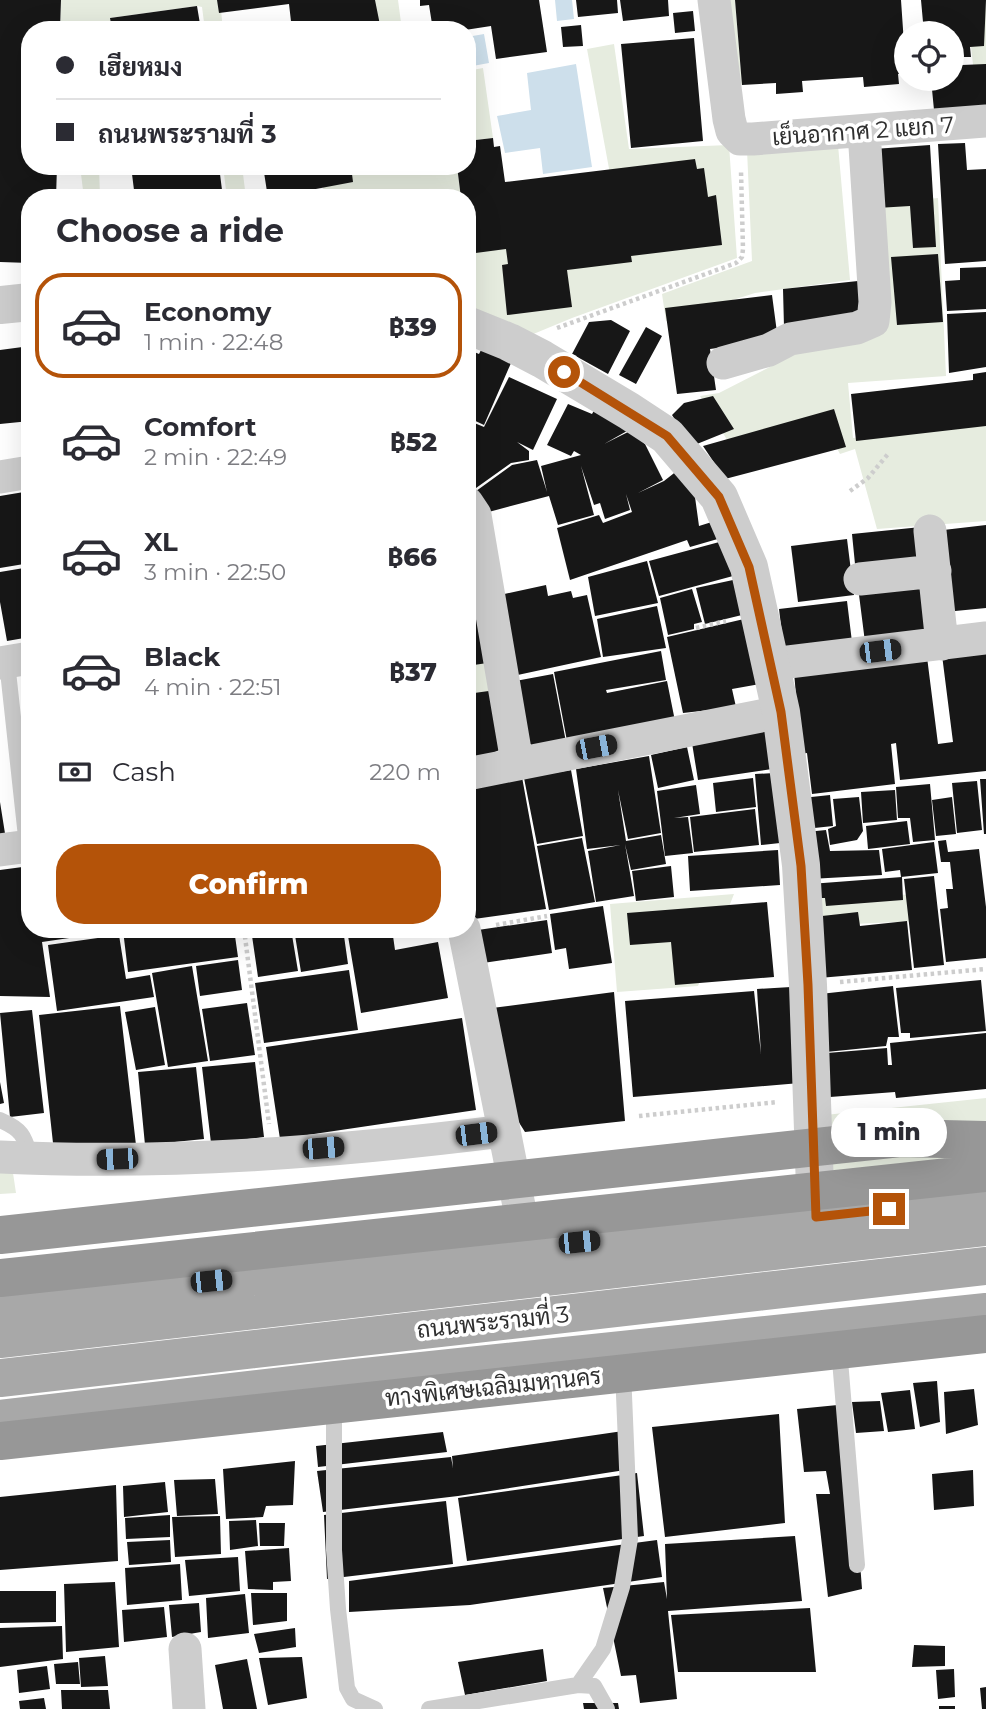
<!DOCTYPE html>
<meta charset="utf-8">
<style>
:root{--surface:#fff;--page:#f7f7f7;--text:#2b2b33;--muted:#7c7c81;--line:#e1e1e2;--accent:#b45309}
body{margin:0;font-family:Montserrat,Sarabun,sans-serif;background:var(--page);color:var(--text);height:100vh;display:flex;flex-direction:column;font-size:26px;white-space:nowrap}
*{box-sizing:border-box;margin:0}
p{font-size:23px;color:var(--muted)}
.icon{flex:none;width:38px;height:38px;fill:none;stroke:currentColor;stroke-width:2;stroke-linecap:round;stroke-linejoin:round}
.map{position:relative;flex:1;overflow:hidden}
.sheet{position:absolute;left:21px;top:189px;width:455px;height:749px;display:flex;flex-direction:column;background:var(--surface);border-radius:28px;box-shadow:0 7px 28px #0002}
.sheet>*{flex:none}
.guide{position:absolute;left:21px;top:21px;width:455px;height:154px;border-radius:28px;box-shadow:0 7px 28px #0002;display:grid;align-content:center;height:154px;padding:0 35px;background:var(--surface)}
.controls{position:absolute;left:894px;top:21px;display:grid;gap:14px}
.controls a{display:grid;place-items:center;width:70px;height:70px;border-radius:50%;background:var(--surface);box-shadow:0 7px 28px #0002;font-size:35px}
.end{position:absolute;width:32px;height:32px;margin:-16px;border:9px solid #b45309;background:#fff;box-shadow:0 0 0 4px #fff}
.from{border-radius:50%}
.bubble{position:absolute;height:49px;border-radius:24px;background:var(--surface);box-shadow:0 7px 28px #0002;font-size:23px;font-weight:800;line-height:49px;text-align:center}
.car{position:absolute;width:21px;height:42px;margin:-21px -10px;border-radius:9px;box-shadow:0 0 5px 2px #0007;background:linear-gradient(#222 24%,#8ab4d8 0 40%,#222 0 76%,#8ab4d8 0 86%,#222 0)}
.guide b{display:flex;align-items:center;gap:24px;height:66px;font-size:26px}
.guide b+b{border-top:2px solid var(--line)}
.guide i{width:18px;height:18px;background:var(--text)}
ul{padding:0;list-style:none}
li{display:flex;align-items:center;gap:21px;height:105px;margin:0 14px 10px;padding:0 21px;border:4px solid transparent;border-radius:28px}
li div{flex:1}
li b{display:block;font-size:26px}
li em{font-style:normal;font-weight:800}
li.current{border-color:var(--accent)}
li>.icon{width:63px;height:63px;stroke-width:1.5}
h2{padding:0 35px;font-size:32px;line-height:84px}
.pay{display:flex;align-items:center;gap:18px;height:77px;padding:0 35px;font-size:26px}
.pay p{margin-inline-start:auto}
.cta{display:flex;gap:14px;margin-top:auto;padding:14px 35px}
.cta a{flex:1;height:80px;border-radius:28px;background:var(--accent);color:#fff;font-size:28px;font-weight:800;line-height:80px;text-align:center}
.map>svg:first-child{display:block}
.green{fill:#e6ecdf}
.water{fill:#cddfeb}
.building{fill:#171717}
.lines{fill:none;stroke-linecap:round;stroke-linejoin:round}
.path{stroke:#cdcdcd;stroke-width:4.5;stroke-dasharray:3.5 3.5;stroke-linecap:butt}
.service{stroke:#cdcdcd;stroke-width:16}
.minor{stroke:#cdcdcd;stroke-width:33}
.tertiary{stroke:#cdcdcd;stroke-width:38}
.primary{stroke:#a8a8a8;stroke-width:38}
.motorway-bridge{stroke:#979797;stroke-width:38}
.route{stroke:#b45309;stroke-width:9}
.labels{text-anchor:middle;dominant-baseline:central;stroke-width:7;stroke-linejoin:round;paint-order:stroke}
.street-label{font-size:23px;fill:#303030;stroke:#fff}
</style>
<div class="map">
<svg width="986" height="1709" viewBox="0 0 986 1709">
<rect width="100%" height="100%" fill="#fff"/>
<path class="green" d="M61,0H220L223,30H205L202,7L197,6L110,18L112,30H60Z
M365,0H398L402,30H371Z
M727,0H735L742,85L734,82Z
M966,0H986V110L978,111Z
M614,44L629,149L729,145L737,258L572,318L531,335L467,307V254L509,246L610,174L587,49Z
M483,68L493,138L467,141V71Z
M838,145L850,280L755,293L666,321L662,294L752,261L747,150Z
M80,166H99L100,198H84Z
M223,166H242L246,198H227Z
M329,166H457L461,198H327L323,188Z
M938,198L946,376L848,383L853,438L986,424V521L877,529L855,449L840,454L832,439L729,443L700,396L719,393L803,350L877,328L874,204Z
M490,657L500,692L467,698V662Z
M811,892L914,895L918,921L811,926Z
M734,894L698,986L617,992L610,904Z
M986,1098V1193L835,1211L825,1115Z
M0,1173H13L16,1193L0,1194Z"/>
<path class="water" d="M555,0H572L574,19L557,21Z
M484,34L489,63L467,67V37Z
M576,64L592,167L543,174L540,148L505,153L497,116L531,110L527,73Z"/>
<path class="building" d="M0,0H61L60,30H30V166H57L56,198H30V263L0,262Z
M217,0H375L381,30H292L289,4L219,13Z
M420,0H539L547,52L496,59L491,26L465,30H433L429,5L420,6Z
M576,0H617L618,13L578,17Z
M620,0H668L669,16L623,21Z
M735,0H901L906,73L898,74L899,84L864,87L863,77L802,81L803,92L776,94V83L742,85Z
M921,0H986L984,46L970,47L971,57H961L962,65L986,64V106L934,110L931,79H952V33H924Z
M197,6L201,30H112L110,18Z
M693,11L695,31L675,33L673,13Z
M581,25L583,46L563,47L561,27Z
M694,38L703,141L631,148L621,44Z
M493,138L494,147L500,146L505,182L695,159L697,169L704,168L708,197L716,195L722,245L631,256L632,262L567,270L572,307L507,315L502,265L508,264L506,249L468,254L467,198H461L457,166H467V141Z
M965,143L967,170L986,169V261L945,264L938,144Z
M930,145L936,247L913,248L910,206L877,208L874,149Z
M131,166H219L223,198H135Z
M263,166H351L353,182L268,198Z
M938,254L943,322L897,325L891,257Z
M986,267V309L947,311L945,281L960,280V268Z
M858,281L863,319L784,327L783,289Z
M772,295L778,340L710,349L716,390L677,394L665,308Z
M986,312V367L949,373L947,314Z
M611,320L630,331L608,374L572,354L589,322Z
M646,327L662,336L636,384L619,375Z
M30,346V421L0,424V350Z
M482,348L511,363L484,425L467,417V349L479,354Z
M986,372V426L856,441L851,394L973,380V374Z
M509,377L557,399L533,450L517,442L529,451V460L511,463L469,493L467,490V420L484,427Z
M713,396L734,429L692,446L672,415L684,403Z
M568,404L592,414L596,407L627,431L604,444L630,431L645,444L663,480L638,493L664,481L678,470L695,497L699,526L715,521L721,538L690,547L687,540L570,580L557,528L599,515L603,523L632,512L626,494L630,510L605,519L600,503L594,505L581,466L594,515L558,525L549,496L481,514L472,494L512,465L537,460L547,492L541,466L581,455L574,451L571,456L547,445Z
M834,409L846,447L725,479L703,446Z
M30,491V563L0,568V496Z
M986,525V608L945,612L935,531Z
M921,527L925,567L856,574L852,534Z
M847,539L854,595L798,602L791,546Z
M723,541L733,576L659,596L649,561Z
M647,561L658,603L595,616L588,577Z
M30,567V637L7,641L0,602V572Z
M926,578L934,633L865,642L858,587Z
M733,580L742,615L705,624L696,588Z
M546,585L548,596L571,591L573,598L587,595L601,657L513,676L495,596Z
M692,589L702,622L694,624V629L668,635L660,598Z
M482,599L494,662L467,666V602Z
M847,601L852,642L784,650L779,609Z
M657,606L666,648L603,657L597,619Z
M744,619L760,684L732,689L736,707L683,713L667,637Z
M986,650V771L900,780L896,743L891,744L895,784L812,794L807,753L801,754L794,672L927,657L938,744L953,742L942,655Z
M661,651L666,680L606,690L607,693L667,681L675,721L567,741L554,672Z
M553,674L566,742L524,750L510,682Z
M496,690L508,746L467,765V694Z
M766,731L772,769L698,780L692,743Z
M687,747L694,780L658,788L651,755Z
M649,756L661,833L628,839L618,790L626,841L661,835L666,864L631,870L625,844L634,896L596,902L588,851L621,845L587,849L576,769Z
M571,770L583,836L537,844L524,778Z
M774,773L780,843L761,845L755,774Z
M522,777L546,909L474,919L467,886V788Z
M753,778L756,807L716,812L713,783Z
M980,779H986V834H984Z
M977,781L982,830L957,833L952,783Z
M930,784L935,840L913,842L910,818H898L896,787Z
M696,785L700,814L674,818L688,817L693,853L665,856L657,791Z
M895,790L897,820L863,823L861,792Z
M830,795L833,826L805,829L802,798Z
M859,797L863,831L857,840L830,845L828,829L836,826L833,799Z
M952,797L956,834L936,836L932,800Z
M0,802L7,846L0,847Z
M755,809L759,845L694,852L690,817Z
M907,821L910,844L868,849L866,826Z
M826,830L830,851L879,850L882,875L810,879L806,832Z
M582,838L595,902L549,910L537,846Z
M946,840L948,852L979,849L986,907V958L946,962L940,909L948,908L946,889H953L950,862H941L938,841Z
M934,842L938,873L901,877L900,870L885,872L882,849Z
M778,850L780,885L690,891L688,856Z
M30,866V929L117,931L42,942L50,997L0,996V870Z
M671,866L674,897L636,901L632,871Z
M934,876L944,965L914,968L904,879Z
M902,877L903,900L826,906L825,898H812L810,884Z
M767,902L774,977L675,985L671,942L630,945L627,913Z
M603,906L612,963L569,969L566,948L555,950L550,914Z
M858,912L860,926L907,921L912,970L819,978L813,917Z
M547,920L552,953L483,963L478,930Z
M234,929L238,957L128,972L123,930Z
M251,929H291L298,971L258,977Z
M294,929H343L348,964L301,972Z
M353,929H392L395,950L438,942L448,998L361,1013L347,930Z
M119,935L126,979L150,975L154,997L57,1011L48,945Z
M238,960L242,990L200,996L196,966Z
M192,966L208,1061L168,1067L152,973Z
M349,970L358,1030L264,1043L255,983Z
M981,980L986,1031L910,1038V1033H901L896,988Z
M893,986L899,1037H888L886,1046L826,1052L820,994Z
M791,987L800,1083L633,1097L625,1001L754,991L761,1054L757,989Z
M614,992L625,1121L525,1132L513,1113L492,1008Z
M247,1003L255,1055L210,1061L202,1009Z
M120,1006L136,1145L53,1143L39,1015Z
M155,1007L165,1065L136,1070L125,1012Z
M32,1010L44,1113L10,1117L0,1013Z
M462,1018L476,1110L280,1139L266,1047Z
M986,1033V1089L896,1098L895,1092L830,1097L827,1053L887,1048L888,1065H892L890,1043Z
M255,1062L264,1137L211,1143L202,1067Z
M196,1067L204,1139L145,1145L138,1072Z
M0,1082L4,1103L0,1104Z
M937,1381L940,1422L920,1427L913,1383Z
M974,1389L978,1425L946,1434L944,1392Z
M910,1390L915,1429L888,1432L881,1393Z
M880,1401L884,1431L856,1433L852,1402Z
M848,1404L862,1589L828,1597L816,1494H830L826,1471L804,1472L797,1409Z
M779,1414L785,1523L665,1537L652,1427Z
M623,1431L625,1470L458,1496L323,1512L317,1471L451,1457L453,1468L452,1456Z
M443,1432L447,1452L318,1467L316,1446Z
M295,1461L293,1505L266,1506L263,1517L226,1519L223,1469Z
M973,1470L974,1506L934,1510L932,1474Z
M637,1473L644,1536L467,1561L458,1498Z
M215,1479L218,1514L177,1516L174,1480Z
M165,1482L168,1512L124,1517L123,1486Z
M116,1485L118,1561L0,1570V1497Z
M446,1501L453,1564L327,1579L324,1515Z
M170,1515V1537L126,1539L125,1518Z
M220,1516L221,1554L175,1557L172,1517Z
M256,1520L258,1546L230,1550L229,1521Z
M259,1523H285L284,1546H260Z
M795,1536L802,1601L668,1611L677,1699L640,1703L636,1675L621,1676L603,1588L664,1582L667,1599L665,1544Z
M170,1540L171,1562L129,1565L127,1542Z
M657,1540L662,1577L470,1605L349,1612V1581Z
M289,1548L291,1581L273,1582V1590L248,1589L245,1551Z
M238,1557L240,1591L189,1596L185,1560Z
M180,1564L182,1600L127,1605L125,1568Z
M115,1582L119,1647L66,1652L64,1584Z
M0,1591H56V1622L0,1623Z
M251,1593H287V1621L253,1625Z
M245,1594L249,1633L208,1638L206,1598Z
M199,1603L201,1632L172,1637L169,1605Z
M164,1607L167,1637L124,1642L122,1610Z
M810,1608L816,1672H678L671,1615Z
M62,1626L63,1659L0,1667V1628Z
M295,1628L296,1647L259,1653L254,1634Z
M914,1645L945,1646V1666L912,1667Z
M543,1649L547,1681L465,1695L458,1662Z
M105,1656L108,1686L81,1687L79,1658Z
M302,1657L307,1698L268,1705L259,1658Z
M247,1659L257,1709H223L215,1665Z
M78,1662L80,1684H56L54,1664Z
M47,1666L50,1689L19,1693L17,1670Z
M954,1669L955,1697L938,1699L936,1670Z
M986,1687V1709H982L980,1688Z
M61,1690H108L110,1709H62Z
M44,1698L46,1709H20L19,1701Z
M583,1703H618L619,1709H584Z
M939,1706H955V1709H939Z"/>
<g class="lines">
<path class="path" d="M557,328L736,263L742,257L743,249L741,171
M850,491L868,478L888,454
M696,628L726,621
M496,925L547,916
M244,929L269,1124
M840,982L986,969
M639,1116L778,1102"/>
<path class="service" d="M7,662L27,846
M0,1120C23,1130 24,1136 31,1158
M839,1348L857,1565
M334,1404V1550L338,1609L347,1688L353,1699L375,1709
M578,1685L594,1686L607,1709
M429,1709L578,1685L603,1649L622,1587L630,1539L623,1371"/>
<path class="minor" d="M714,0L729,119L732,131L740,139H753L986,121
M723,363L769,350L790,339L857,328L873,321L875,302L864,131
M0,477L30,472
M467,503L475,515L517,762
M930,531L942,644
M860,579L935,571
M0,663L30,658
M772,664L986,638
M467,774L781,712
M0,850L30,846
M464,929L527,1246
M0,1157C168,1165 337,1152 504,1131
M185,1649L189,1709"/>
<path class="tertiary" d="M0,305L30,302
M467,325L509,342L542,359L629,411L667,436L719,497L749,567L781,712L801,865L808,985L816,1217"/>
<path class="primary" d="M0,1304L986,1199
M0,1339L986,1227
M0,1378L986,1266
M0,1419L334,1380L986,1312"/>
<path class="motorway-bridge" d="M0,1235L900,1138L986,1140
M0,1278L986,1173
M0,1441L986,1334"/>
</g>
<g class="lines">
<path class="route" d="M564,372L667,436L719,497L749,567L781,712L801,866L808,985L816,1217L889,1209"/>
</g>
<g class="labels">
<g class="street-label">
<text transform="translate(863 131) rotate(-4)">เย็นอากาศ 2 แยก 7</text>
<text transform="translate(493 1322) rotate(-6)">ถนนพระรามที่ 3</text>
<text transform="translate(493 1387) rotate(-6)">ทางพิเศษเฉลิมมหานคร</text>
</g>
</g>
</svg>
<div class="controls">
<a><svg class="icon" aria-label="locate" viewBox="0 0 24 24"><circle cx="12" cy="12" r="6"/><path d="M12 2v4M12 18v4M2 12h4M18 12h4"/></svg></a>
</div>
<i class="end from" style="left:564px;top:372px"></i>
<i class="end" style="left:889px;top:1209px"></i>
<div class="bubble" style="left:831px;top:1108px;width:116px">1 min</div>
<i class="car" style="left:880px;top:651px;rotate:83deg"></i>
<i class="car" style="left:596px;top:747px;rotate:79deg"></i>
<i class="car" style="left:476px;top:1134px;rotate:83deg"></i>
<i class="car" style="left:323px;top:1148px;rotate:85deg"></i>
<i class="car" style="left:117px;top:1159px;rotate:268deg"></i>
<i class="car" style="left:579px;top:1242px;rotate:84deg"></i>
<i class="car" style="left:211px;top:1281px;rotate:84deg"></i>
<div class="guide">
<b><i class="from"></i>เฮียหมง</b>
<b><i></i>ถนนพระรามที่ 3</b>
</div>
<section class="sheet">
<h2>Choose a ride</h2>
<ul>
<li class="current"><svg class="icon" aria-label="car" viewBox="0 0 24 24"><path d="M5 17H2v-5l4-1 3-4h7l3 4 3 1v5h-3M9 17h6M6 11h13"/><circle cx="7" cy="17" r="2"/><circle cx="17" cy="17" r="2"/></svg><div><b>Economy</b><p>1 min · 22:48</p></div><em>฿39</em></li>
<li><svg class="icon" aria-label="car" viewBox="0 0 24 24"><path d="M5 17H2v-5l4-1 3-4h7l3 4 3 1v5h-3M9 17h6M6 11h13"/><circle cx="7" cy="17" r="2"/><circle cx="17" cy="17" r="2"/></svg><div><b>Comfort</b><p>2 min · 22:49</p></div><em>฿52</em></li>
<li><svg class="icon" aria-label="car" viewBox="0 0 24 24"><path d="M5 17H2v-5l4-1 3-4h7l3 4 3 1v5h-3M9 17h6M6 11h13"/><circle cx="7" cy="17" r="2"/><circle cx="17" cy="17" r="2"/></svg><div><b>XL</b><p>3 min · 22:50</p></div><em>฿66</em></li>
<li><svg class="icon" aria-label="car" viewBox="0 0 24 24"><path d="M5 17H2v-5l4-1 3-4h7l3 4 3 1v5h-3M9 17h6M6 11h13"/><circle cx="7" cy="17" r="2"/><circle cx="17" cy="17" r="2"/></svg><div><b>Black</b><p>4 min · 22:51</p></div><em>฿37</em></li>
</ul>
<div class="pay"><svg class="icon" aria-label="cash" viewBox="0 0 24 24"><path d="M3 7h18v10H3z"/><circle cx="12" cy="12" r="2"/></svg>Cash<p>220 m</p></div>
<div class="cta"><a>Confirm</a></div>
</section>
</div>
